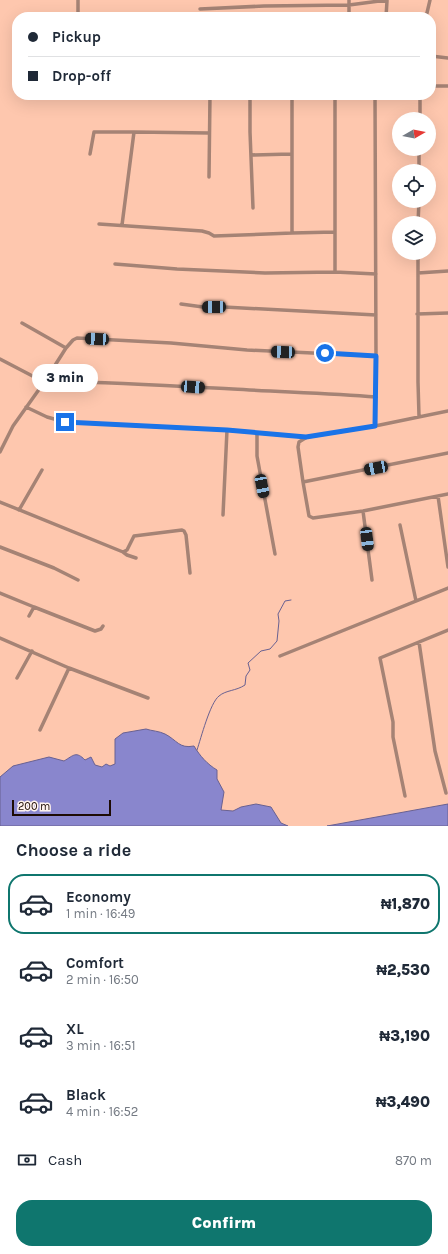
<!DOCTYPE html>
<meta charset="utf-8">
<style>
:root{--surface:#fff;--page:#f6f6f7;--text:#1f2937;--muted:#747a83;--line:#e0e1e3;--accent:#0f766e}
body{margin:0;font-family:Karla,sans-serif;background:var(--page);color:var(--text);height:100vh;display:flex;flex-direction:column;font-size:15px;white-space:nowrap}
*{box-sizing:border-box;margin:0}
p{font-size:13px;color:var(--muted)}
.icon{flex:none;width:22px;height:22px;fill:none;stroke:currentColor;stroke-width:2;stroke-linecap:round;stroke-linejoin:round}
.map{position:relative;height:826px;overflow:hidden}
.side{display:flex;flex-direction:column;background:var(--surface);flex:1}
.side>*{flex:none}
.guide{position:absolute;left:12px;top:12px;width:424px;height:88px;border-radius:16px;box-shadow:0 4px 16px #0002;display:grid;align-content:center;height:88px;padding:0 16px;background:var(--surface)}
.needle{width:26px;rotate:81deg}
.buttons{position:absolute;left:392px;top:112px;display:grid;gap:8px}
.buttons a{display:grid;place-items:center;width:44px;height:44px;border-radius:50%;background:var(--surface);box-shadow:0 4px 16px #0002;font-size:20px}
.scale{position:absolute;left:12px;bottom:10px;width:99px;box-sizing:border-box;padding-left:4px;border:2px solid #1d0b04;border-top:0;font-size:11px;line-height:14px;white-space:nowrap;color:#1d0b04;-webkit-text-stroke:3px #fff3ee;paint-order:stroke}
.end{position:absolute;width:18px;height:18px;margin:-9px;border:5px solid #1a73e8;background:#fff;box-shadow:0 0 0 2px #fff}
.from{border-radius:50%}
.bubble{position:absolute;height:28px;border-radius:14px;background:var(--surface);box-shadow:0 4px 16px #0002;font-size:13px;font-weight:800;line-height:28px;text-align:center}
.car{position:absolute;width:12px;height:24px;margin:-12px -6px;border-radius:5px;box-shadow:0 0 3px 1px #0007;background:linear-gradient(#222 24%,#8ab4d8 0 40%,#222 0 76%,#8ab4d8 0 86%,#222 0)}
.guide b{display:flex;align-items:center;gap:14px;height:38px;font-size:15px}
.guide b+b{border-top:1px solid var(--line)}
.guide i{width:10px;height:10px;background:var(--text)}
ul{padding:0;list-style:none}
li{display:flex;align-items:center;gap:12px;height:60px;margin:0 8px 6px;padding:0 8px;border:2px solid transparent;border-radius:16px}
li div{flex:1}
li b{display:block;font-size:15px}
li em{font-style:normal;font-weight:800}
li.on{border-color:var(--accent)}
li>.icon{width:36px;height:36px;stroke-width:1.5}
h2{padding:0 16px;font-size:18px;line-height:48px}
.pay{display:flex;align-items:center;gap:10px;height:44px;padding:0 16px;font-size:15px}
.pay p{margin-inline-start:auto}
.primary-button{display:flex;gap:8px;margin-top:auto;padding:8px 16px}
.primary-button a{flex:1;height:46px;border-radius:16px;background:var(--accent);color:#fff;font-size:16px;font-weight:800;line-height:46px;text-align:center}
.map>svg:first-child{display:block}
.water{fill:#8986cd;stroke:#696191}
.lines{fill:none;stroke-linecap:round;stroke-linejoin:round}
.stream{stroke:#696191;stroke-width:1}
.minor{stroke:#a58375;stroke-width:3.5}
.route{stroke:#1a73e8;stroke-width:5}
</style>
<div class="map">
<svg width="448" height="826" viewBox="0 0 448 826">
<rect width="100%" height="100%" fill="#fec7ae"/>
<path class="water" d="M146,729C152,731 159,731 165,734C177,740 179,749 194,746C200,756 207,764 217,770V779L224,792L221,810L233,811L241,807L256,804L271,807L281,823L288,826H0V777L13,766L49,757L64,761C74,755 76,751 85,760L91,757L95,765L102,767L106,764L110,766L115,764V739L123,733Z
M448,804V826H327Z"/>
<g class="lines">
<path class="stream" d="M197,750C201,738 210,703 219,696C226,690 236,691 245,685L246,676L250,670L248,663L261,651L270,649L277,641L279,621L278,614L285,601L291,600"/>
<path class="minor" d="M349,0V17
M200,9L264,6L349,5L387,0
M78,17V0
M386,17L387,1
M426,17L430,0
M431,56L448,58
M431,86H448
M250,95V132L253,208
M335,95V272
M420,119V95
M90,154L94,132H134
M251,155L291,154
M419,171V149
M209,177L210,95
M418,223L419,201
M99,224L202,231L209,233L214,236L292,233L335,232
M122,225L134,132L209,133
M292,233V95
M418,253V382L419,416
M115,264L177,269L265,273L335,272L376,274
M418,273L448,271
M181,304L203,307H224L376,315
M417,314L448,313
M22,323L66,348
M0,359L44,382
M45,381C108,382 171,386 233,389C281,392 328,393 376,397
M26,407L47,417L65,422L227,430L305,437
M448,411L375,426L307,437L299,442L298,447L303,482L448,453
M375,426L376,356L375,95
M257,433V456L275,554
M0,452L13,426L45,381L66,348L73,340L77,338L171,343L247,350L376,356
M303,482L309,516L313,518L363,511L448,494
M438,496L448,567
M0,502L123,552L127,555L136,558
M19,510L42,470
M363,511L372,580
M223,515L227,430
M400,525L416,601
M0,547L54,568L78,580
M123,552L127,550L134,536L182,530L184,531L186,535L190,573
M0,593L34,607L29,616
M34,607L95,631L101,629L103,626
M0,638L69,668L40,730
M419,642L435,751L446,793
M280,656L448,588
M69,668L148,698
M17,678L32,651
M405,796L393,737V722L380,658L448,630"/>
</g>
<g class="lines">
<path class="route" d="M65,422L227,430L306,437L375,426L376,356L325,353"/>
</g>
</svg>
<div class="buttons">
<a><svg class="needle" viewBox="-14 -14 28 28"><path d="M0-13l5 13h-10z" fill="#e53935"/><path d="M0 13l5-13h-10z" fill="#747a83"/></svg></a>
<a><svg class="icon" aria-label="locate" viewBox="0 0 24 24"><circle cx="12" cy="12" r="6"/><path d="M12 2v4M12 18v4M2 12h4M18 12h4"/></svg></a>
<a><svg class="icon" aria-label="layers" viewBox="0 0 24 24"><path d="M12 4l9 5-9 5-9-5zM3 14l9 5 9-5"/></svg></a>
</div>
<div class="scale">200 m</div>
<i class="end from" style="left:325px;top:353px"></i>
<i class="end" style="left:65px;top:422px"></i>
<div class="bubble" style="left:32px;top:364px;width:66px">3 min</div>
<i class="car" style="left:214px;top:307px;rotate:269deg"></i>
<i class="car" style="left:97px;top:339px;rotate:273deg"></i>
<i class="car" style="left:283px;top:352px;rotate:272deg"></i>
<i class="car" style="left:193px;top:387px;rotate:94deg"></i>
<i class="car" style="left:376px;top:468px;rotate:259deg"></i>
<i class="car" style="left:262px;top:486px;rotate:169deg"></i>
<i class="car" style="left:367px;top:539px;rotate:173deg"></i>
<div class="guide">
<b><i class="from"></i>Pickup</b>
<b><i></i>Drop-off</b>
</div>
</div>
<section class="side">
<h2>Choose a ride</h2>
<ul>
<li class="on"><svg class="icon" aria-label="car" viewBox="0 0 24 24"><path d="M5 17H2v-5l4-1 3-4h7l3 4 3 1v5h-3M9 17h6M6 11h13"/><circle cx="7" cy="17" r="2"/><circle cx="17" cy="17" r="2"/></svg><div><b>Economy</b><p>1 min · 16:49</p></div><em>₦1,870</em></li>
<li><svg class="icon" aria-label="car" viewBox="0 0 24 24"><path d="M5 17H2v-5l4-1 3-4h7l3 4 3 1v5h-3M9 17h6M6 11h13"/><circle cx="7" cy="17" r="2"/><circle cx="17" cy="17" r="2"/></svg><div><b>Comfort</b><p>2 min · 16:50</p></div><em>₦2,530</em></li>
<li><svg class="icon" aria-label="car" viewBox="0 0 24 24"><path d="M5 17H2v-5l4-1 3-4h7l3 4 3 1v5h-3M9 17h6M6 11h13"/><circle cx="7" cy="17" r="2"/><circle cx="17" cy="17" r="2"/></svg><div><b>XL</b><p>3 min · 16:51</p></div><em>₦3,190</em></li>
<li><svg class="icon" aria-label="car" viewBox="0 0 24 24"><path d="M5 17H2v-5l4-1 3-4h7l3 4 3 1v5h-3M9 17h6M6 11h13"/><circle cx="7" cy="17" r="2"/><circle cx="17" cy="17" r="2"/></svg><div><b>Black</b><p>4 min · 16:52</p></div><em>₦3,490</em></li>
</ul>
<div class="pay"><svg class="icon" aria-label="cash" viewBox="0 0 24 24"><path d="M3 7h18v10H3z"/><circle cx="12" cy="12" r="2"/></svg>Cash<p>870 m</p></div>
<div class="primary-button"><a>Confirm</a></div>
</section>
